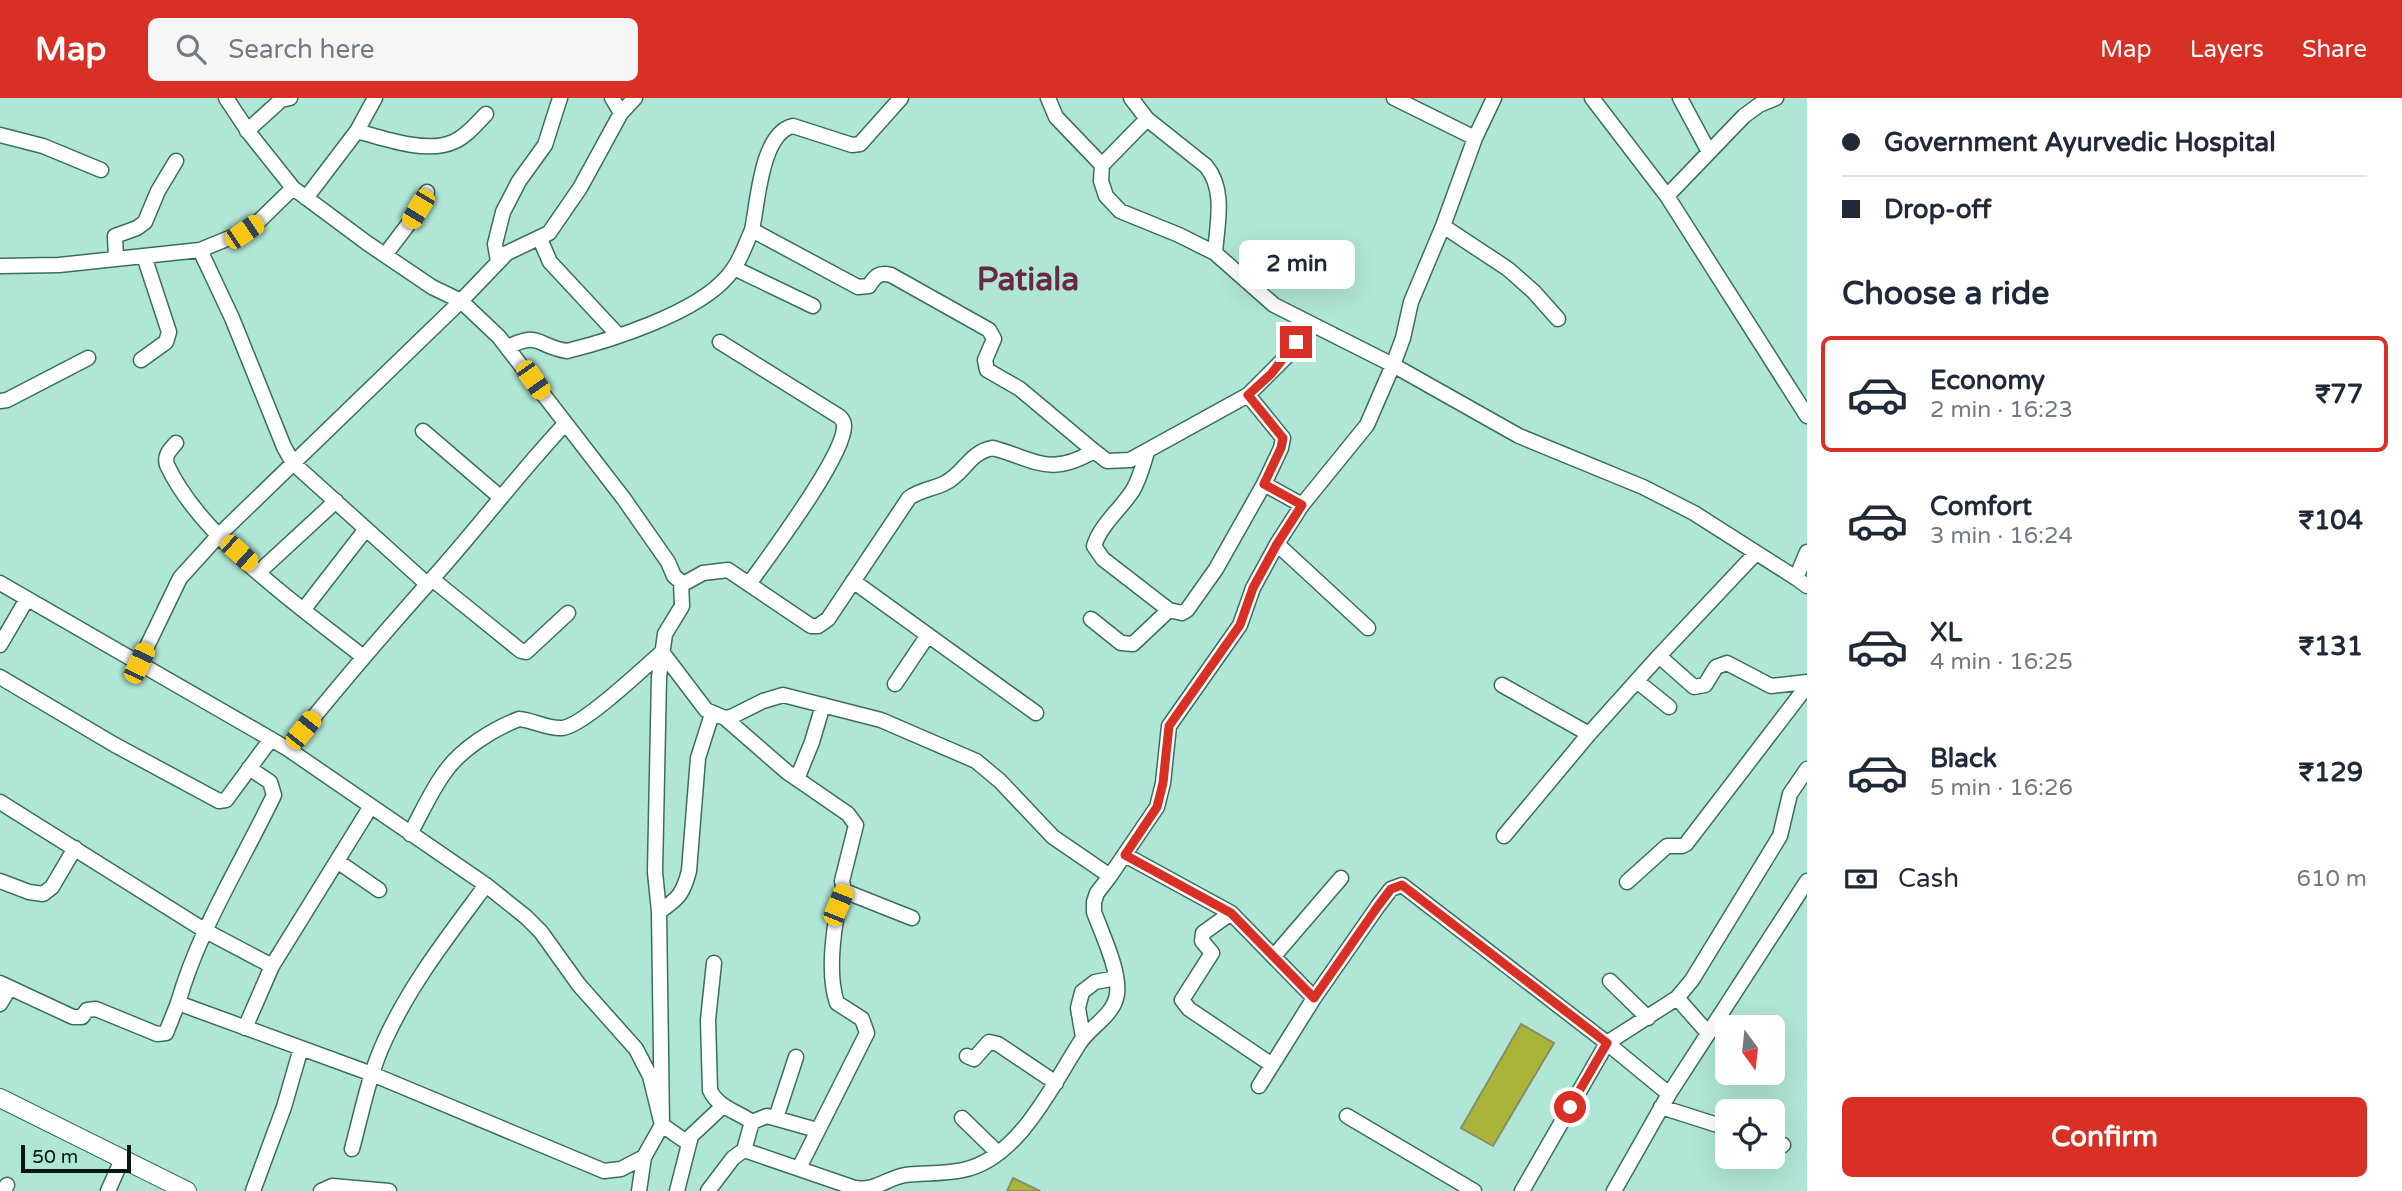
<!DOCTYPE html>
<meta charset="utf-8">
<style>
:root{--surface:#fff;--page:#f6f6f7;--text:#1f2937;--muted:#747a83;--line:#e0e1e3;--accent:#d93025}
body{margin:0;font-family:"Varela Round",sans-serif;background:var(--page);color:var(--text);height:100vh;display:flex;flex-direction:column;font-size:26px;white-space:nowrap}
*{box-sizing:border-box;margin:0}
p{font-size:23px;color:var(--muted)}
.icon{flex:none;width:38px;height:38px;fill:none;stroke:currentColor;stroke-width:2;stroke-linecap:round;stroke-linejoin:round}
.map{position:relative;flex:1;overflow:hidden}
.panel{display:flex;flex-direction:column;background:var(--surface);width:595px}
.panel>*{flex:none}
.hud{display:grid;align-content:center;height:154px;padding:0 35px;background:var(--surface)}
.needle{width:46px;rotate:165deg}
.fabs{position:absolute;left:1715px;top:917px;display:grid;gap:14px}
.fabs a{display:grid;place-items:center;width:70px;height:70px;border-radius:10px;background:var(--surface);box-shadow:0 7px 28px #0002;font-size:35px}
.scale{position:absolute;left:21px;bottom:18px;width:110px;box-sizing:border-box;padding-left:7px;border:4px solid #041812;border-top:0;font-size:19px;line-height:24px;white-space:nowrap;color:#041812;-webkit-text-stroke:5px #b0e6d5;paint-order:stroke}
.end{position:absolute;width:32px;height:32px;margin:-16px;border:9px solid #d93025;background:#fff;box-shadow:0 0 0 4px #fff}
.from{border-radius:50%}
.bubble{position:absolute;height:49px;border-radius:10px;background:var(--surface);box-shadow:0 7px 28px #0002;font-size:23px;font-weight:700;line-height:49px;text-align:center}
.car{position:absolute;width:21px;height:42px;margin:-21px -10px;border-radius:9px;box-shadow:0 0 5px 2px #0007;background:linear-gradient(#f5c518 24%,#345 0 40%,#f5c518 0 76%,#345 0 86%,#f5c518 0)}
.hud b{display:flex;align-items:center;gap:24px;height:66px;font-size:26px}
.hud b+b{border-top:2px solid var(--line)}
.hud i{width:18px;height:18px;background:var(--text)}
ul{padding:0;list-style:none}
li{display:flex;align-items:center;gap:21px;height:116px;margin:0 14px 10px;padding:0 21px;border:4px solid transparent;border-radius:10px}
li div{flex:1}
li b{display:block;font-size:26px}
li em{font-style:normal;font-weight:700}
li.current{border-color:var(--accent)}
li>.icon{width:63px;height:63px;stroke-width:1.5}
h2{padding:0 35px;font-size:32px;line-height:84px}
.pay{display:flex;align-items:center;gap:18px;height:77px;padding:0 35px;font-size:26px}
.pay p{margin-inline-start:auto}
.primary-button{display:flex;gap:14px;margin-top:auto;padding:14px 35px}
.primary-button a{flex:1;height:80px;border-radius:10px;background:var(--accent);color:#fff;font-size:28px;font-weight:700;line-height:80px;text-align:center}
header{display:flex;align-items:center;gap:42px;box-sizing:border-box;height:98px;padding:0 35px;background:var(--accent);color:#fff}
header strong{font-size:33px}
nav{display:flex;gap:38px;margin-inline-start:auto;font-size:24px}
.search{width:490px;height:63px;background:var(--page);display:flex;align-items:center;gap:18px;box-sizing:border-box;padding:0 24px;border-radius:10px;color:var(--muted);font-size:26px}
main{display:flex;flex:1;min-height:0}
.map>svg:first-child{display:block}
.building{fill:#aab439;stroke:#898e65;stroke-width:2}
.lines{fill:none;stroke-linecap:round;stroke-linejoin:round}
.minor-casing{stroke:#3c6e60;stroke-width:17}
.tertiary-casing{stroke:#3c6e60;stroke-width:20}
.minor{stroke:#fff;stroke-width:14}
.tertiary{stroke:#fff;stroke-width:18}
.route{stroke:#d93025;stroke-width:9}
.labels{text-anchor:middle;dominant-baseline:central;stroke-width:6;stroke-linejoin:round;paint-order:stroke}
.town-label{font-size:32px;font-weight:bold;fill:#692846;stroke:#b0e6d5}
</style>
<header>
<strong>Map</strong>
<div class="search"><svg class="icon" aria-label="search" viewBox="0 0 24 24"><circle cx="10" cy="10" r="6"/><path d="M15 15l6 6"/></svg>Search here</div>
<nav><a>Map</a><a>Layers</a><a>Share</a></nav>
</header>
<main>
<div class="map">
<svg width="1807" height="1093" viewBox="0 0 1807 1093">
<rect width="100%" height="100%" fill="#b0e6d5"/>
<path class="building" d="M1521,926L1554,945L1493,1048L1461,1030Z
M1013,1080L1040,1093H1007Z"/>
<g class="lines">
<defs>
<path id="minor" d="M226,0L250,36L293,90L367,145L432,189L461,203L499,239L624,401L668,464L674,478L681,484L685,485L703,475L728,472L811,528H818L828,521L909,400C920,392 933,391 945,385C964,376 969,354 993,350C1036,362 1050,379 1094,353L1107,363L1130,362L1248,297L1287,258L1303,223
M612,0L621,15
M1048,0L1056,19L1102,67L1147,21
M1131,0L1147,21L1206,68C1226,92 1217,126 1215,155L1274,207L1393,267L1519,338L1643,389L1694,415L1796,480
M1394,0L1475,40
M1592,0L1667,98L1807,318
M1680,0L1709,54
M247,33L281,2L290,0
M357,33C382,40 427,56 453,44C466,39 476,26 486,16
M0,37L43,48L101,72
M1102,67L1101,83L1106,98L1120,113L1179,137L1215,155
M1667,98L1744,18L1759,7L1776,0
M306,100L357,33L375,0
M1443,128L1508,171L1534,194L1558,221
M752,132C758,104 761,35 793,28L852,47L860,46L901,0
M540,141L550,164L618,237
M200,152L232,220L284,349L293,365L427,486
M385,157L410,124L427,94
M116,160L115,138L137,130L145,124L158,93L176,63
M498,163L495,146L503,114L519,83L545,47L560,0
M0,168L59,167L200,152L244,134L256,126L293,90
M734,170L813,208
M720,244L840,319C843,323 844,323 844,328C845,357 769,458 749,486
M508,249C540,233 536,248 567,253C612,242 696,215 727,179C739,166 745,148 752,132L858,189L869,188C875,178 879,174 891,177L989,232L994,241L985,262L987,272L1020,291L1094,353
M141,262L166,244L169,234L144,158
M1248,297L1283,340L1281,350L1264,386
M0,303L7,302L88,260
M423,333L500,399
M176,345C170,352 164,357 167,367C201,440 299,508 362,558
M1147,354C1143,367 1140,380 1133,392C1121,411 1101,426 1094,448L1103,461L1169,512
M1277,446L1368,530
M1807,454L1796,480L1807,488
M259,474L336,403
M432,481L521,553L526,554L568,515
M853,483L1036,615
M0,485L288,651L486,787L526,819L541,834L579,887L636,951L650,978L662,1027L688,1045
M304,511L366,431
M1091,521L1121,545L1133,546L1169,512L1182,515L1187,512L1216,471L1264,386L1302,407
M0,547L27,501
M1659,558L1755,456
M139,565L180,480L219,437L461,203L507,155L549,135L580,90L621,15L635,0
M0,579L115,647L219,703L226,702L271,641
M1638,584L1669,609
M895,586L928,537
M1502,587L1589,636
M725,620L787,674L848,716L856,727L842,783L844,793L912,820
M288,651C335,592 383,536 433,480C478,430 518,376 565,326
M797,681L812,644L823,607
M0,704L204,832L272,868
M410,736C421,716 431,693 445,674C461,651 493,631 519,621C533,622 547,631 562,630C582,629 645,569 662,554L706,612L725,620L731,619L763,603L783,597L881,622L976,663L1000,683L1053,739L1110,778L1157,709L1163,685L1169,628L1240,527L1253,490L1277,446L1302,407L1367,327L1393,267L1403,240L1411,204L1443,128L1475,40L1494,0
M1504,738L1589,636L1659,558L1694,589L1705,587L1716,569L1727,565L1771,588L1807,584
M1125,757L1231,815L1314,900L1378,808L1391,791L1402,787L1607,945L1669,996
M337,763L379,792
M0,783L29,794L43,796L52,789L75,750
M1627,784L1667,748H1682L1686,746L1807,588
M659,814C679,800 683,796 689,773L698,660L712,616
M1231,815L1203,835L1202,843L1212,855L1182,902L1189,911L1272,967
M1274,858L1341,780
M714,865L708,922L710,992C717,1009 738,1014 752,1024L744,1052
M1610,883L1648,920
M0,885L73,919H82L87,912L96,911L157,936L166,935L178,905L372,976L604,1073L621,1071L644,1059
M1677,900L1708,935
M178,905C199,831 241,766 274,697L270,684L249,670
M0,906L9,891
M245,930L272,868L371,708
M1083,939L1078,910L1082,894L1095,884L1116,880
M967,958L974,961L989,944L998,946L1056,985
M1259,988L1314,900
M1661,1009L1727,1030
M1347,1018L1474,1093
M776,1020L796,959
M962,1020L997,1054
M752,1024L767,1018L817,1032
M1773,1044L1783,1047
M352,1051C362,1014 369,976 385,942C411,885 449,837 486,787
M799,1070L867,935L862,921L837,905C827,876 833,821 844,793
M3,1093L7,1087
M108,1093L123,1059
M253,1093L284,1009L301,950
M321,1093L332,1088L389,1093
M639,1093L644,1059L662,1027L659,814L655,774L659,579L665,536L682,508L681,484
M677,1093L691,1038L723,1008
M708,1093L733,1060L744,1052L855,1090C876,1093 885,1081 905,1077C924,1075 945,1076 963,1072C1018,1061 1052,988 1079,946C1090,928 1114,918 1117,896C1120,873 1102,836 1094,814V804L1097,795L1110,778
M1522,1093L1607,945L1677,900L1692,882L1780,738L1790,696L1807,671
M1614,1093L1669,996L1807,783"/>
<path id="tertiary" d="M0,1000L187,1093"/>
</defs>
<use href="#minor" class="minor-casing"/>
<use href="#tertiary" class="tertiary-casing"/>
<use href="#minor" class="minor"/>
<use href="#tertiary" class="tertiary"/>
</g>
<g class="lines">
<path class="route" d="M1296,244L1271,276L1248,297L1283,340L1281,350L1264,386L1302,407L1277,446L1253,490L1240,527L1169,628L1163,685L1157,709L1125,757L1231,815L1314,900L1378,808L1391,791L1402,787L1607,945L1570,1009"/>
</g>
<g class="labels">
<g class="town-label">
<text x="1028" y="182">Patiala</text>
</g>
</g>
</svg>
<div class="fabs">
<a><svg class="needle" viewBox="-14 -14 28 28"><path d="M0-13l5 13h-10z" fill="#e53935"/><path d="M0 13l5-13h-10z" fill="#747a83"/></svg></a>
<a><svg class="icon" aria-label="locate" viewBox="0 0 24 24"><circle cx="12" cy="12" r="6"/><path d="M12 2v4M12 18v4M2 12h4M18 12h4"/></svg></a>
</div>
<div class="scale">50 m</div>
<i class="end from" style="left:1570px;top:1009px"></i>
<i class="end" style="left:1296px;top:244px"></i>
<div class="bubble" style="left:1239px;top:142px;width:116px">2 min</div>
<i class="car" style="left:418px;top:111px;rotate:211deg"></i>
<i class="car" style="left:244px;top:134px;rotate:56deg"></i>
<i class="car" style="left:533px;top:282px;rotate:145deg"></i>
<i class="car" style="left:239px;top:455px;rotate:132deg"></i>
<i class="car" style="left:139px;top:565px;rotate:25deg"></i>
<i class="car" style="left:303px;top:632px;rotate:39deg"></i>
<i class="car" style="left:838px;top:807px;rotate:22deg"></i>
</div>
<section class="panel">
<div class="hud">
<b><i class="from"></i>Government Ayurvedic Hospital</b>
<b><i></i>Drop-off</b>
</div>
<h2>Choose a ride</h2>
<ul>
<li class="current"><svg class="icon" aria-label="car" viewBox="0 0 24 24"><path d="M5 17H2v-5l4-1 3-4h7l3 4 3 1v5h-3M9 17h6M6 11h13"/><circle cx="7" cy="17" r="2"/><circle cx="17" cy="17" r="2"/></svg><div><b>Economy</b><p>2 min · 16:23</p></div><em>₹77</em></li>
<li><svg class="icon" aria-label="car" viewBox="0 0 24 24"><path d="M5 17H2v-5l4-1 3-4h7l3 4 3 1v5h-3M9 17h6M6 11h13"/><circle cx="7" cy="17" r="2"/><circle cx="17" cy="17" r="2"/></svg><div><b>Comfort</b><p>3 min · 16:24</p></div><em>₹104</em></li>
<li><svg class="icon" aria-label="car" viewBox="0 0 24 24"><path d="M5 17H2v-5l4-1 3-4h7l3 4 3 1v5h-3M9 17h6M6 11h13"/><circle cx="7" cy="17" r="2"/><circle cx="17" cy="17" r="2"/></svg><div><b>XL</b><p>4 min · 16:25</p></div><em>₹131</em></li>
<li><svg class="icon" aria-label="car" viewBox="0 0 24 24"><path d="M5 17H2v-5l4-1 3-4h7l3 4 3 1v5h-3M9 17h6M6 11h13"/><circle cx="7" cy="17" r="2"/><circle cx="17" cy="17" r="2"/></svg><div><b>Black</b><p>5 min · 16:26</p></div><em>₹129</em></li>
</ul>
<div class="pay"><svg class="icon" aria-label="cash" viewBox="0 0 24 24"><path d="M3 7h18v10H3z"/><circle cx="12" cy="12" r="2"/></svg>Cash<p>610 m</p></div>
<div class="primary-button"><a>Confirm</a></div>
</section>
</main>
